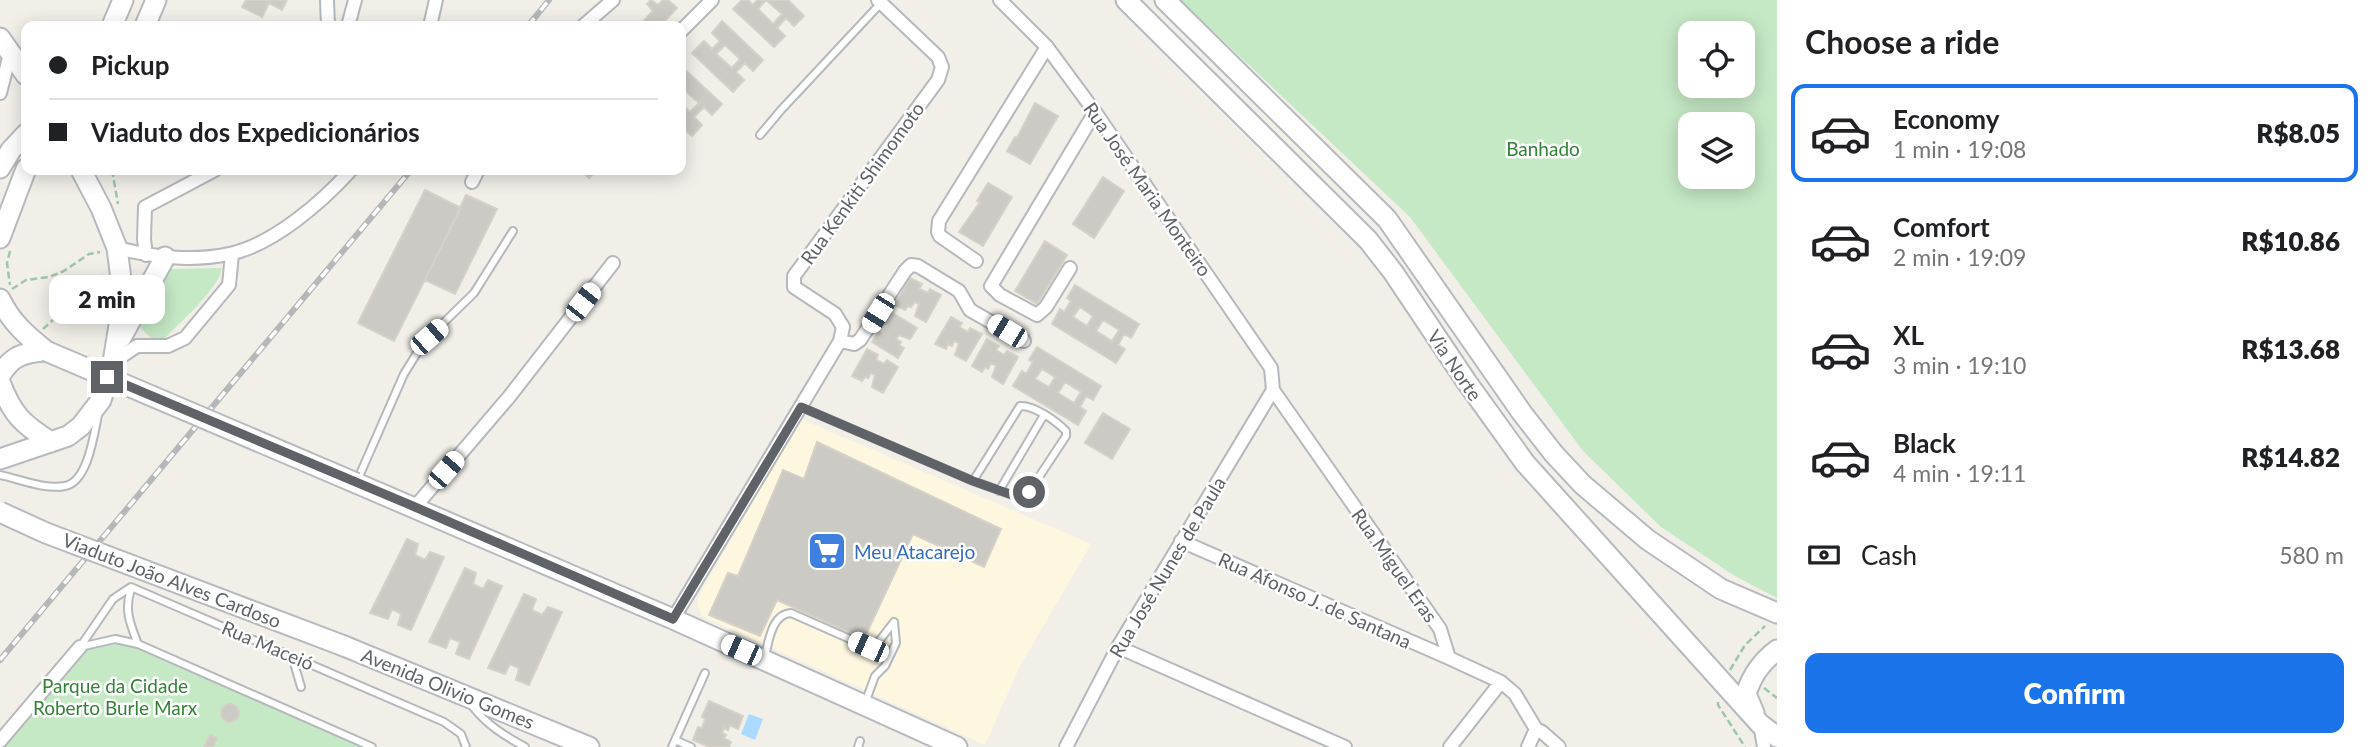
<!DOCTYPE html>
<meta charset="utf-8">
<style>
:root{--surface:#fff;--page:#f6f6f6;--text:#202124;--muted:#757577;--line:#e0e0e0;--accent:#1a73e8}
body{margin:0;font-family:Lato,sans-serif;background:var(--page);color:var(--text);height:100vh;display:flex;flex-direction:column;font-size:26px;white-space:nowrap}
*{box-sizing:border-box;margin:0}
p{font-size:23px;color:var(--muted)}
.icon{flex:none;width:38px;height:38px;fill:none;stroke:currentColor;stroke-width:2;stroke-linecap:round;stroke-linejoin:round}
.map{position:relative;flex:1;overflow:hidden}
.drawer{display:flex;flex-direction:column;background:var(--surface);width:595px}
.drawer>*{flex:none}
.guide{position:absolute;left:21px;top:21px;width:665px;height:154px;border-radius:14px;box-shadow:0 4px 18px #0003;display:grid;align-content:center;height:154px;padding:0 28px;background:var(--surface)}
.controls{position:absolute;left:1678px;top:21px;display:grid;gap:14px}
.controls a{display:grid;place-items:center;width:77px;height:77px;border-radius:14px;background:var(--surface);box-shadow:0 4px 18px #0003;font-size:35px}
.end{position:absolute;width:32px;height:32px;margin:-16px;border:9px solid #5f6368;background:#fff;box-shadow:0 0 0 4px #fff}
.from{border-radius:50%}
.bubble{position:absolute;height:49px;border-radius:14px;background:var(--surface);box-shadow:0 4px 18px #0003;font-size:23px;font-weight:800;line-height:49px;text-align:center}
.car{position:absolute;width:21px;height:42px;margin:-21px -10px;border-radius:9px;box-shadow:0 0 5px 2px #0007;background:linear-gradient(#fff 24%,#345 0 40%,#fff 0 76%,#345 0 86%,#fff 0)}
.guide b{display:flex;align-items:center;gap:24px;height:66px;font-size:26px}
.guide b+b{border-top:2px solid var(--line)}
.guide i{width:18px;height:18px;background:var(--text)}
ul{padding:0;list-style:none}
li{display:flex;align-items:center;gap:21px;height:98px;margin:0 14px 10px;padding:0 14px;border:4px solid transparent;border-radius:14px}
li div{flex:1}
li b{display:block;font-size:26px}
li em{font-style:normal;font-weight:800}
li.active{border-color:var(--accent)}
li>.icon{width:63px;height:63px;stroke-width:1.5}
h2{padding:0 28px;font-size:32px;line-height:84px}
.pay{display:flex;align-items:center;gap:18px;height:77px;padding:0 28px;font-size:26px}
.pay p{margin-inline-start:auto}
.action{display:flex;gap:14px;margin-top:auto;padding:14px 28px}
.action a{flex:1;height:80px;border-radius:14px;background:var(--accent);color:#fff;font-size:28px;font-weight:800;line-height:80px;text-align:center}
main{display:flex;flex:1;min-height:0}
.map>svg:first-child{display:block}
.commercial{fill:#fef7e0}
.green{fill:#c5e8c5;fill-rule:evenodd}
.water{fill:#aadaff}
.building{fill:#cccac5;stroke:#d6d1c6;stroke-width:2;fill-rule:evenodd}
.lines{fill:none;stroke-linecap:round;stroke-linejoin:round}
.service-casing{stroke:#b5b8bc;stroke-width:10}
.minor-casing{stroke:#b5b8bc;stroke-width:16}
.secondary-casing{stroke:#b6babf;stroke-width:23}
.path{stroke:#9cc7a9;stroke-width:2.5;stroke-dasharray:7 3.5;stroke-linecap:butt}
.service{stroke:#fff;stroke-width:6}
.minor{stroke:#fff;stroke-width:12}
.secondary{stroke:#fff;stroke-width:19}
.rail-casing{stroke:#b6b7b8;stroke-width:6}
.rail{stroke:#fff;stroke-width:3.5;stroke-dasharray:10;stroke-linecap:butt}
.secondary-bridge-casing{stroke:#b6babf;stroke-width:23;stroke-linecap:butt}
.secondary-bridge{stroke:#fff;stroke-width:19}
.route{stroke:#5f6368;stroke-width:9}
.labels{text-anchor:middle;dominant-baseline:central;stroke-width:5;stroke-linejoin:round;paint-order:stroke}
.park-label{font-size:19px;fill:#348238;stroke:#fff}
.street-label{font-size:19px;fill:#5f6368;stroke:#fff}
.shop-label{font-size:19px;fill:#366cbe;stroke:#fff;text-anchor:start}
</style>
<main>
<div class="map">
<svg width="1777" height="747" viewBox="0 0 1777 747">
<rect width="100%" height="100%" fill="#f1efe8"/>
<path class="commercial" d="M801,419L1091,544L1019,668L985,745L702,616L698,606V597Z"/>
<path class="green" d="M1180,0H1777V598L1735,576L1661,527L1583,451L1410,217ZM1690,33H1743V86H1690ZM1743,124V177H1690V124Z
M222,268C218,290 180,322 164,339L151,338L135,323L165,269Z
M115,643L138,647L367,747H0L83,650Z"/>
<path class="water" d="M749,714L763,719L755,740L741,734Z"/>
<path class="building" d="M246,0H287L282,10L269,3L262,17L242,7Z
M651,0L658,5L663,0H668L677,8L660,26H639L653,11L647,4Z
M742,0H748L753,5L757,0H788L804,16L794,26L786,18L777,28L785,36L774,47L733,9ZM766,0L782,14L773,24L758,9Z
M722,21L763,60L753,71L745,63L736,72L744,80L733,92L692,53L704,41L712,49L720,41L712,33ZM725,45L740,59L732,68L716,54Z
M681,66L722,104L712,115L704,107L694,117L702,125L692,136L681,126V104L690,112L699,103L683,89L681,92Z
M1035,103L1058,116L1030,164L1007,151L1015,137L1017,138Z
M581,170H597L589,178Z
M1103,177L1124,191L1094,238L1073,224Z
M988,183L1012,197L983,246L959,232L980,202L977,201Z
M425,190L461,208L394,341L358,323Z
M466,195L497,209L455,294L425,280Z
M1045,241L1067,255L1037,304L1015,291Z
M910,278L922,284L919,289L928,293L930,289L941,295L926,322L915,316L919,304L915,302L911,307L908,306L905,310L895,305Z
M1075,285L1139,324L1131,338L1124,334L1118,345L1125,349L1116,363L1052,324L1060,309L1064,312L1071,301L1067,298ZM1080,307L1093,316L1087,326L1073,317ZM1103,320L1119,330L1112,341L1096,331Z
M891,312L917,328L910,339L899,335L896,339L901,342L899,345L904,348L898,358L872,342L879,331L883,334L888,325L884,323Z
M951,317L962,323L959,327L968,332L970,328L982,334L966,361L955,355L959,343L954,341L952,346L948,344L946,349L935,344Z
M987,339L999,346L996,350L1004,355L1007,351L1018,357L1003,384L992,377L996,366L991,363L988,369L985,367L982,372L972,366Z
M1037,347L1101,386L1093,400L1086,396L1080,407L1086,411L1078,425L1013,386L1022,371L1026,374L1033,362L1029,360ZM1042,369L1055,377L1049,387L1035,379ZM1065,382L1081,392L1074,403L1058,393Z
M867,349L878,355L876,360L884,364L887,360L898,367L883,393L872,387L875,375L871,373L868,378L865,377L862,381L852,376Z
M1103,413L1130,429L1112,459L1085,443Z
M817,442L1001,529L984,567L913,534L864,639L777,600L760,636L709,615L728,573L738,576L783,470L804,479Z
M407,539L418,544L415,555L425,560L430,552L444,557L411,630L398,625L401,614L392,609L388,619L370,613Z
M465,568L476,573L473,584L483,589L488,580L502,586L469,659L456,654L460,642L450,638L446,648L429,642Z
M524,594L536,599L532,610L542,615L548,607L562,612L529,685L516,680L519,668L510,664L505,674L488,668Z
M709,701L743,716L738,729L730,725L728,730L724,728L722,733L726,735L724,738L731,742L729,747H709L693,740L698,727L702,728L705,719L702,717Z
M221 713a9 9 0 1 1 18 0a9 9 0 1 1-18 0Z
M210,735L217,738L213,747H204Z"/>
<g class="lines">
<defs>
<path id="service" d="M760,135L781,110L881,3
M801,407L973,481L1018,497H1025L1029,492L1066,436V431C1056,421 1034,405 1020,406L973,481
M0,475C19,479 45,490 65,486C88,482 94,434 98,415
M357,481L404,374L417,353L429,337L474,293L513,231
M999,491L1044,415
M131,589C124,610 130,624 138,644
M80,647L113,599L131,587L444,722L461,734L466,747
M80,647L115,639L138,644L372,747
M292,656L301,687
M765,656C769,640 772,614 791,613L868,647L876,645L894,622
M865,703L875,676L885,666L896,643L894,622
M473,707C487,725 505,736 525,747
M675,740L691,747
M672,747L705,673
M858,747L860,741"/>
<path id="minor" d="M327,0L328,26
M1000,0L1047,47L1095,112L1271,368L1273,390
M348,26L355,0
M430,26L436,0
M583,26L613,0
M681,31L712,0
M0,93L10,54
M472,182L478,170
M117,248C154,257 191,262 229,254C273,245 322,202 351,170
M146,255L144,239L145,207L215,170
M976,261L940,236L938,232L939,221L1047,47
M1070,268L1046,307L1037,315L1000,295L991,286L1095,112
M840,341L854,344L860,340L905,271L911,265L918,266L959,291L970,310L1024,341
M113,362L137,346H168L185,338L229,285L232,254
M1273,390L1440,629L1449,658L1501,682L1515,694L1536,729L1542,732L1559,747
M415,507L509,397L613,263
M1181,541L1449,658
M673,619L840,341L843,327L835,314L794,287V276L938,80L942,67L938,57L878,0
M1118,647L1345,747
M1760,724L1764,747
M0,741L80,647
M1066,747L1118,647L1273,390
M1450,747L1501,682
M1528,747L1536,729"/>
<path id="secondary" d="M1126,0L1368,240L1393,272L1466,381L1525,463L1760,724L1777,737
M1165,0L1387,219L1522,413L1554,454L1583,485L1648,540L1721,589L1777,613
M112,26L123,0
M145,26L156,0
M0,38L26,75
M0,168L11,150L26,134
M0,238L26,169
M0,299C11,322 26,335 46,351
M121,338L165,257
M0,376C11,356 24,352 46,351
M0,382C12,414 22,424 51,442
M0,459L68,436L81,426L101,400L113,362L121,313L122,287L117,248L101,208L81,170
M356,483L673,619L957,747
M344,646L589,747
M1754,713L1746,694C1752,675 1761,662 1777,650"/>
</defs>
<use href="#service" class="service-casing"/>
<use href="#minor" class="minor-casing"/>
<use href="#secondary" class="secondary-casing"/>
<path class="path" d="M112,170L118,204
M10,251L7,263L10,285
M12,289L26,280L49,277L64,271L89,254L100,252
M43,329L103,275
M1730,670L1745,645L1765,626
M1764,688L1777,698
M1718,702V705L1745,747"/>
<use href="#service" class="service"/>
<use href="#minor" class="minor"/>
<use href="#secondary" class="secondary"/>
<defs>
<path id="rail" d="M528,26L549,0
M0,660L411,170"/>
</defs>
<use href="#rail" class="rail-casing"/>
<use href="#rail" class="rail"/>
<defs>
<path id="secondary-bridge" d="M46,351L356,483
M0,512L46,533L344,646"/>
</defs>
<use href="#secondary-bridge" class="secondary-bridge-casing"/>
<use href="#secondary-bridge" class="secondary-bridge"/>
</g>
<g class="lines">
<path class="route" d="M107,377L415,507L673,619L801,407L973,481L1018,497H1024L1029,492"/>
</g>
<defs>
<symbol id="supermarket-square" viewBox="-11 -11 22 22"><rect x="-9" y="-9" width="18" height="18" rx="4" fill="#3f7fe0" stroke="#fff"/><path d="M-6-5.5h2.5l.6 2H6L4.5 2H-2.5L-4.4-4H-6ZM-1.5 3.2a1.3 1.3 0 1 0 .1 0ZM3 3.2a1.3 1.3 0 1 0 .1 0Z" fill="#fff"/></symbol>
</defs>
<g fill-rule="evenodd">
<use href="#supermarket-square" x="805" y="529" width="44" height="44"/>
</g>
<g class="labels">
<g class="park-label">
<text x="1543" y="148">Banhado</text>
<text x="115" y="685">Parque da Cidade<tspan x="115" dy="22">Roberto Burle Marx</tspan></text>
</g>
<g class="street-label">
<text transform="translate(862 183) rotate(-54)">Rua Kenkiti Shimomoto</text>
<text transform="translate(1148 189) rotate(55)">Rua José Maria Monteiro</text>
<text transform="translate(1455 365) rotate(56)">Via Norte</text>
<text transform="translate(1395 565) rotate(55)">Rua Miguel Eras</text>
<text transform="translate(1167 567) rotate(-59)">Rua José Nunes de Paula</text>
<text transform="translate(172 580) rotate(21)">Viaduto João Alves Cardoso</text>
<text transform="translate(1315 600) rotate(24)">Rua Afonso J. de Santana</text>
<text transform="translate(268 645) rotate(23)">Rua Maceió</text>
<text transform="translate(448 688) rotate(22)">Avenida Olivio Gomes</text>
</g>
<g class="shop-label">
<text x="854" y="551">Meu Atacarejo</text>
</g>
</g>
</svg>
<div class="controls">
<a><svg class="icon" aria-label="locate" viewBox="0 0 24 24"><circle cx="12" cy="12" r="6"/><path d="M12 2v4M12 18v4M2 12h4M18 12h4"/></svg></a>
<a><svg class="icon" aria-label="layers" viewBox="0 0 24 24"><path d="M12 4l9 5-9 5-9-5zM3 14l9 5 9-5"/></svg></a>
</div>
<i class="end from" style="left:1029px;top:492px"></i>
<i class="end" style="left:107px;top:377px"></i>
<div class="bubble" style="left:49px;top:275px;width:116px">2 min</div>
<i class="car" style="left:583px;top:302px;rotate:38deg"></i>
<i class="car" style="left:878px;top:313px;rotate:212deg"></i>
<i class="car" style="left:1007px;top:331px;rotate:301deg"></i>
<i class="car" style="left:429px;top:337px;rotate:49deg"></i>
<i class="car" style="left:446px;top:470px;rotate:41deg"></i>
<i class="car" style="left:868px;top:647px;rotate:294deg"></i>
<i class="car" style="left:741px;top:650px;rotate:294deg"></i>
<div class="guide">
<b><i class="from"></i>Pickup</b>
<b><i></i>Viaduto dos Expedicionários</b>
</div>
</div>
<section class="drawer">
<h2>Choose a ride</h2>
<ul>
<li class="active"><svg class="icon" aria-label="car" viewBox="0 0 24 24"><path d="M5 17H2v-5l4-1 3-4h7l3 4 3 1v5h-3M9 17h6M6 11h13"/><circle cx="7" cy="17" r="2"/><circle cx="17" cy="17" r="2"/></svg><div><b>Economy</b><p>1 min · 19:08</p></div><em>R$8.05</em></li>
<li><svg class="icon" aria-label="car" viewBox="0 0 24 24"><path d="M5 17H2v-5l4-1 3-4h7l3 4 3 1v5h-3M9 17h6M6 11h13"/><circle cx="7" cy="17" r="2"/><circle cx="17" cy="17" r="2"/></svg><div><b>Comfort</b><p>2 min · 19:09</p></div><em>R$10.86</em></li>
<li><svg class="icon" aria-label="car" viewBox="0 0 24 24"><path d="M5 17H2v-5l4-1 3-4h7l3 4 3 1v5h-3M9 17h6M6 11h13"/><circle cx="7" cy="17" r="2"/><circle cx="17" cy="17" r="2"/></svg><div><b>XL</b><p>3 min · 19:10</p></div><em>R$13.68</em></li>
<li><svg class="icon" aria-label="car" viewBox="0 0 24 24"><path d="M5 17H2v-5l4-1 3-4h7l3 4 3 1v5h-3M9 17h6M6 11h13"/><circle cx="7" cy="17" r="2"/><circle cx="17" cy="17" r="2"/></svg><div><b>Black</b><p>4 min · 19:11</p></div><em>R$14.82</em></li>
</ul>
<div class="pay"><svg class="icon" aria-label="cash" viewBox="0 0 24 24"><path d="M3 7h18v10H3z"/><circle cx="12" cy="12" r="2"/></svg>Cash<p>580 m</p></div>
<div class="action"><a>Confirm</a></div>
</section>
</main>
